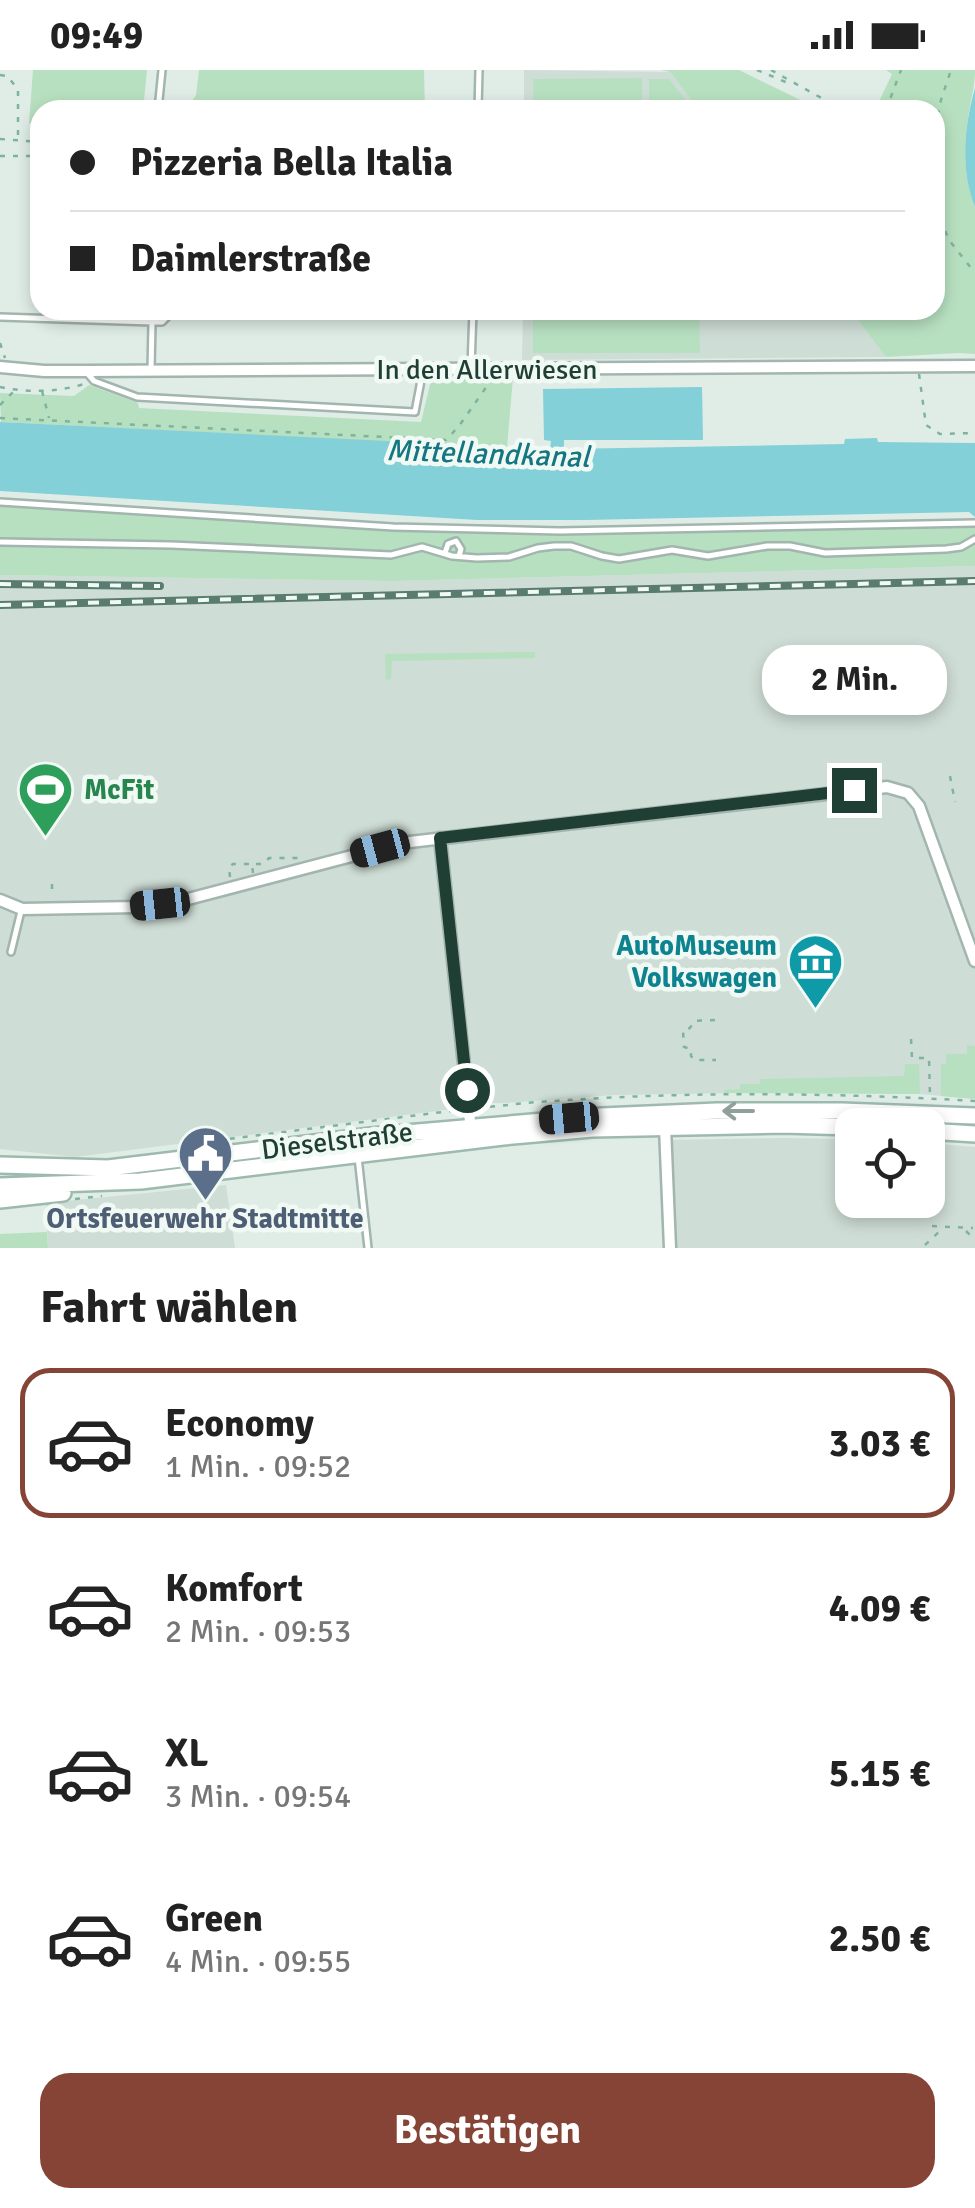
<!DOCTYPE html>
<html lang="de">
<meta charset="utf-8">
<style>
:root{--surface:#fff;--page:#f2f2f2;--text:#222;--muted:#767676;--line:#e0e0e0;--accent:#854435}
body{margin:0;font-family:Signika,sans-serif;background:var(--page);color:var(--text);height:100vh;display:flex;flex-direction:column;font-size:38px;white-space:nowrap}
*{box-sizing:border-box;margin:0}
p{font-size:32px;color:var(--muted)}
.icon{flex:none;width:55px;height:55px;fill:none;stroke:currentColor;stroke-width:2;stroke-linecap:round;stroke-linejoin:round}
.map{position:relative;height:1178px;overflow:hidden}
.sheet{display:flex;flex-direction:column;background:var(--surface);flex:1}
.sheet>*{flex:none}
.guide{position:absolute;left:30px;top:30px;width:915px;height:220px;border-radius:30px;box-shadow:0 5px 15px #0003;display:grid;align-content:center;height:220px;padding:0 40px;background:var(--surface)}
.tools{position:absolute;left:835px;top:1038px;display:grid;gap:20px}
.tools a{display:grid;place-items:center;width:110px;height:110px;border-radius:20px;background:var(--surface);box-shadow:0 5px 15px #0003;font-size:50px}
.end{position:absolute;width:45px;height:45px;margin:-22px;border:12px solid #1f3f35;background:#fff;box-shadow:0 0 0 5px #fff}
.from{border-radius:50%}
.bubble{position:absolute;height:70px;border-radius:30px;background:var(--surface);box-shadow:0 5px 15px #0003;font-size:32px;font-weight:700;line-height:70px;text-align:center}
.car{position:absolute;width:30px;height:60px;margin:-30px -15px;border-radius:12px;box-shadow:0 0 8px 2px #0007;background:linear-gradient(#222 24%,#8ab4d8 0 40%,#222 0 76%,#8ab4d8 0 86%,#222 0)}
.guide b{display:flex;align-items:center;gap:35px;height:95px;font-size:38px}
.guide b+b{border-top:2px solid var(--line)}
.guide i{width:25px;height:25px;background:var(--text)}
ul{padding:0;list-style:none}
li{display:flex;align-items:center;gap:30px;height:150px;margin:0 20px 15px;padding:0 20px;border:5px solid transparent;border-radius:30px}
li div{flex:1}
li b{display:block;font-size:38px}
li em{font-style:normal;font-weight:700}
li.on{border-color:var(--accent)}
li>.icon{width:90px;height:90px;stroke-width:1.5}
h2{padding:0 40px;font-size:45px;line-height:120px}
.primary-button{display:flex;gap:20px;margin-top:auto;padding:20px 40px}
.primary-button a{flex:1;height:115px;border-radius:30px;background:var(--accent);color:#fff;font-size:40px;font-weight:700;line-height:115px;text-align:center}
.status{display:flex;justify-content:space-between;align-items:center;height:70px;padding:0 50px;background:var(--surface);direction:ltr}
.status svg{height:28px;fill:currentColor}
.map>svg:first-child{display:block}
.built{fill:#ceddd5}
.green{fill:#b7e0c0}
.water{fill:#83d0d8}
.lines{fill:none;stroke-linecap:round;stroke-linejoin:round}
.service-casing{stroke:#a2b5ae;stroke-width:10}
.minor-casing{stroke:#a2b5ae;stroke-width:15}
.secondary-casing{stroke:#9ebaae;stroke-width:20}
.path{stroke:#7eb49f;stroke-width:2.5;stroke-dasharray:5 8;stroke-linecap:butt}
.service{stroke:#fff;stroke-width:5}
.minor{stroke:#fff;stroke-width:10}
.secondary{stroke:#fff;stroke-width:15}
.rail-casing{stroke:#597b70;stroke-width:8}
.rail{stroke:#f1f9f5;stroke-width:4;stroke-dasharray:11;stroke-linecap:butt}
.oneway{stroke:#8f9f9a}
.route{stroke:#1f3f35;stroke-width:12}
.labels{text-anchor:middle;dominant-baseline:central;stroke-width:9;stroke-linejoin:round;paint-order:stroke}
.street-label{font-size:28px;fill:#1f3f35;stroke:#f1f9f5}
.leisure-label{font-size:28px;font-weight:bold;fill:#27864d;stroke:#f1f9f5;text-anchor:start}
.culture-label{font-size:28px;font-weight:bold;fill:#0d838f;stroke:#f1f9f5;text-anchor:end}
.service-label{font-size:28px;font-weight:bold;fill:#4e5e75;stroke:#f1f9f5}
.water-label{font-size:30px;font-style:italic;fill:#137681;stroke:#f1f9f5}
</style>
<div class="status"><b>09:49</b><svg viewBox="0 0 49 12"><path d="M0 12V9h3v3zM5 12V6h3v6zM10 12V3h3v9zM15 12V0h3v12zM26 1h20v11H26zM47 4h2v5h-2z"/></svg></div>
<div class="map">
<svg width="975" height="1178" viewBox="0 0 975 1178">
<rect width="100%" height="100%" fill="#e0ede7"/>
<path class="built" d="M524,0L670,2L699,40H524Z
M523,240H850L886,287L522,290Z
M975,496V1029L920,1024L803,1022L615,1025L504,1033H490L483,1030L457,1033L452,1039L75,1087L0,1079V505L393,511Z
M784,1068L852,1069V1130H928V1073L975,1077V1178H670L665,1070Z
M226,1115L235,1178H48L46,1133Z"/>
<path class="green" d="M33,0H147L143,40H40V54L29,53Z
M199,0H424L425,40H186L196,25Z
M661,0H739L821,40H699L670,2Z
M886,0H975C975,17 970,32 968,48C963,78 964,109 975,137V284L959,283L886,287L850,240H935V40H875L892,4Z
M642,8V40H534L533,9Z
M649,9H669L688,33L649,34Z
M533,240H699L700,283H533Z
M432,306L513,307L507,378L1,352L0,323L74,326L89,315L138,333L139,338L421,352Z
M0,436L392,460L559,464L975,457V496L393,511L0,505Z
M535,582V588L392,591L391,609L386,610L385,584Z
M967,975L975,976V1029L941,1026V994H946V984H967Z
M905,994H919L920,1024L724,1023V1020L740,1019V1014H760V1009L904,1006Z
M47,1162L48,1178H0V1164Z"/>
<path class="water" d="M975,18V137C960,99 964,57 975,18Z
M702,317L703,370H564V379L844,374L845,369L877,368L878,372L975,373V447L969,442L586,450H477L0,421V352L550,379L551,371L544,370L543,319Z"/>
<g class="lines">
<defs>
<path id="service" d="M158,40L162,0
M478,40L479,0
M152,240V252H162L174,240
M0,247L152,252L151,300
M471,297L473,240
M88,304L94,311L137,327L415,342L423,300
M0,432L393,457L560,461L975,453
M0,472L171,475L391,485L422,477L452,486L477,488L509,487L538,478L554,476H571L602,486L619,489L672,480L708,486L767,476H790L825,483L946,479L961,477L975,469
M445,483L448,474L456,471L461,479L459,486
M11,882L21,841
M358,1087L368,1178"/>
<path id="minor" d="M0,297L44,301H86L975,296
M440,768L471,1061
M0,830L22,839L138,837L173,833L401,773L887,717L908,723L919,736L975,891
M665,1057L670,1178"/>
<path id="secondary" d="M928,1061L975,1064
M0,1095L108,1098L371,1066L602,1046L717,1041H842L975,1046
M0,1116L141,1111L503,1067L592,1059L783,1055L852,1057
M0,1130L63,1123"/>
</defs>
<use href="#service" class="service-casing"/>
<use href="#minor" class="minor-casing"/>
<use href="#secondary" class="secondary-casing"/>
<path class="path" d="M757,0L788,13
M771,0L843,40
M0,5L7,6L18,19V70
M886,40L901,0
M935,58L941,30L951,0
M0,69L40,72
M0,86H40
M935,137L949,170L975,203
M0,273L5,288
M919,304L926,355L940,364L975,363
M0,317C28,323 61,322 87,313
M42,321L49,348
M0,335L14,321
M0,348L446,370L459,356L492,309
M950,706L955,732
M253,803L252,794H263L269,788H299
M230,807L229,797L233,794H250
M52,814V827
M715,950L694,951L690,958L683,960L684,977L691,979V986L694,990H716
M911,969L912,988H929L930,1027
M477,1038C503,1036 528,1032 553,1031C693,1021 835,1023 975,1031
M204,1072L459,1040
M75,1129L102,1126
M932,1156L973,1158
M966,1161L975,1170
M925,1175L942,1159"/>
<use href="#service" class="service"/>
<use href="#minor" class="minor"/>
<use href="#secondary" class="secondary"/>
<defs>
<path id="rail" d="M0,514L160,516
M0,535L975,511"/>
</defs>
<use href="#rail" class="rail-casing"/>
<use href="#rail" class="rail"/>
</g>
<defs><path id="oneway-shaft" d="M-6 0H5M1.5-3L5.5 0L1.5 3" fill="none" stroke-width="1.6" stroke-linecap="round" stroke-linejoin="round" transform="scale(2.5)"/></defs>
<use class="oneway" href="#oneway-shaft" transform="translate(738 1041) rotate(-180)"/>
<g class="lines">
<path class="route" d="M467,1020L440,768L854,720"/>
</g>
<defs>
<symbol id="stadium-pin" viewBox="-11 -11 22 30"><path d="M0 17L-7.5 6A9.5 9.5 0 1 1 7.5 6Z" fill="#2e9e5b" stroke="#f1f9f5"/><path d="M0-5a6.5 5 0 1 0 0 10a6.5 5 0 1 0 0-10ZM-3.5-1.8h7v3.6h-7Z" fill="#fff"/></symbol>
<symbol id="museum-pin" viewBox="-11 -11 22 30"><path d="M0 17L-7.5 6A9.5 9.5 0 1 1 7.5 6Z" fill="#0f9aa8" stroke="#f1f9f5"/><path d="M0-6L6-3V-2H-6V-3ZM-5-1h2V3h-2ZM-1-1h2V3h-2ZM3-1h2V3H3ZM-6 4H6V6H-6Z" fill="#fff"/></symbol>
<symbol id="civic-pin" viewBox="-11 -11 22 30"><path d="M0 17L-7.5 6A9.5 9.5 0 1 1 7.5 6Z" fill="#5c6f8a" stroke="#f1f9f5"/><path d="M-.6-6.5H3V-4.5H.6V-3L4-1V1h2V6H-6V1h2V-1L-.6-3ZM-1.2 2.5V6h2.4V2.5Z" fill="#fff"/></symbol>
</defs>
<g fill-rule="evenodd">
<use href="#stadium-pin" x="14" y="688" width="63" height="86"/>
<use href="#museum-pin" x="784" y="860" width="63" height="86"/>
<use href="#civic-pin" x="174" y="1052" width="63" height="86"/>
</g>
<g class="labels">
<g class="street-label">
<text x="487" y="300">In den Allerwiesen</text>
<text transform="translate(337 1071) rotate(-7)">Dieselstraße</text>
</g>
<g class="leisure-label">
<text x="84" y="720">McFit</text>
</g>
<g class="culture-label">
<text x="777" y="876">AutoMuseum<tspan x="777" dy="32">Volkswagen</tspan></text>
</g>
<g class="service-label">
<text x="205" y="1149">Ortsfeuerwehr Stadtmitte</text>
</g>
<g class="water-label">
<text transform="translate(488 384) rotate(2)">Mittellandkanal</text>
</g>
</g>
</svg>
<div class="tools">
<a><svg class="icon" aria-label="locate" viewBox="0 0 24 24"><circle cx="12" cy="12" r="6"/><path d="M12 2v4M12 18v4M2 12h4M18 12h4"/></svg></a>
</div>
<i class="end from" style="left:467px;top:1020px"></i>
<i class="end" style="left:854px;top:720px"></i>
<div class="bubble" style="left:762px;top:575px;width:185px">2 Min.</div>
<i class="car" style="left:380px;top:778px;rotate:255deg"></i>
<i class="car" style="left:160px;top:834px;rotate:264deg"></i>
<i class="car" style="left:569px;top:1048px;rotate:265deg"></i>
<div class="guide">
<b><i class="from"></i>Pizzeria Bella Italia</b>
<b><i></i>Daimlerstraße</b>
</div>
</div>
<section class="sheet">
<h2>Fahrt wählen</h2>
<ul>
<li class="on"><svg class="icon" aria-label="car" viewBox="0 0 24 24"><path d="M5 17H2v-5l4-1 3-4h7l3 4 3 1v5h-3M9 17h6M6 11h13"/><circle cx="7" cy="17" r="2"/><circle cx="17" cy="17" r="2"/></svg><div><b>Economy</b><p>1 Min. · 09:52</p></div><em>3.03 €</em></li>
<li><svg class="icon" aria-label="car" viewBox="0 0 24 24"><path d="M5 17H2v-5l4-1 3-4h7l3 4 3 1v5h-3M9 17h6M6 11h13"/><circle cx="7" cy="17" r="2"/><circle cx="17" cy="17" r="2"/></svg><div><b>Komfort</b><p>2 Min. · 09:53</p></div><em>4.09 €</em></li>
<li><svg class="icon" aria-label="car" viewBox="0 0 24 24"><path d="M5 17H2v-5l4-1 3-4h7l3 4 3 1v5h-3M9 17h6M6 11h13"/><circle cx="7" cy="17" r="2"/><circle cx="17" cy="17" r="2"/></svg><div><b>XL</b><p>3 Min. · 09:54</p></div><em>5.15 €</em></li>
<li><svg class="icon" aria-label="car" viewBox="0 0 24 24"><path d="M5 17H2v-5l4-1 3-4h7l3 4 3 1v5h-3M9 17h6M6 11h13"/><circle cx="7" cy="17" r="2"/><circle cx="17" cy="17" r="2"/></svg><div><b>Green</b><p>4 Min. · 09:55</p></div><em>2.50 €</em></li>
</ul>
<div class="primary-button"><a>Bestätigen</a></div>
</section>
